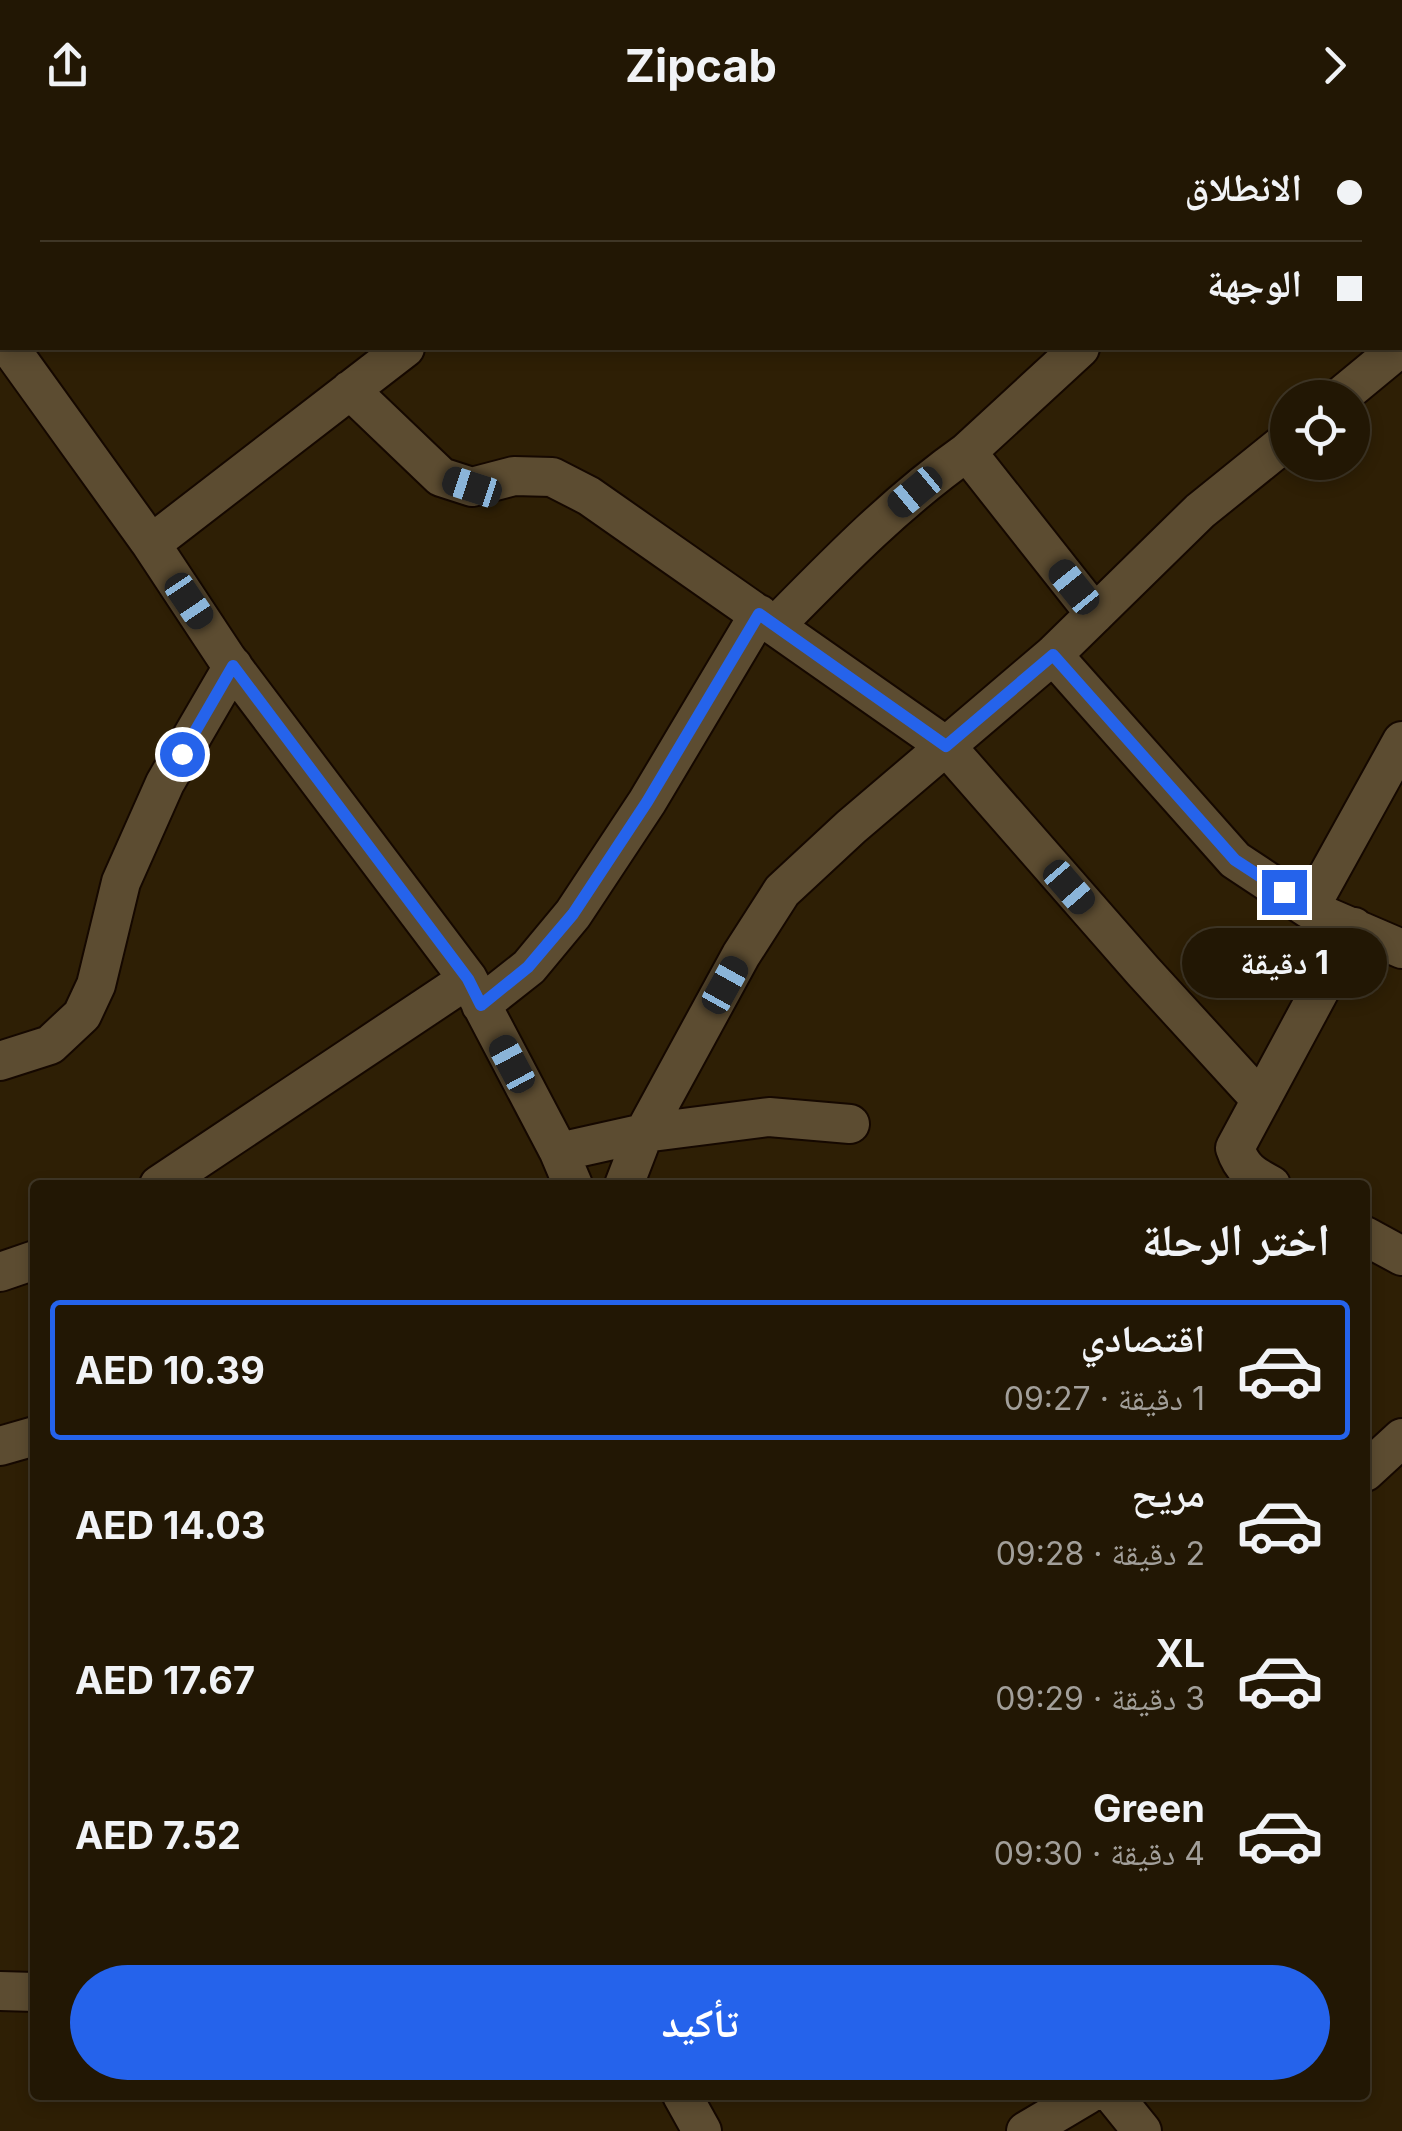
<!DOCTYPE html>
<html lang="ar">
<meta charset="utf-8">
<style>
:root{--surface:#221704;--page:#2e2413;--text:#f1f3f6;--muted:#a29f9a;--line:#3f3626;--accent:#2563eb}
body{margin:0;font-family:Inter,"Noto Naskh Arabic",sans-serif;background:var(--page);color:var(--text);direction:rtl;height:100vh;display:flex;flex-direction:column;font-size:38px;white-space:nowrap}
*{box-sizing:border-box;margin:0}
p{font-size:32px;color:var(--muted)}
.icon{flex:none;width:55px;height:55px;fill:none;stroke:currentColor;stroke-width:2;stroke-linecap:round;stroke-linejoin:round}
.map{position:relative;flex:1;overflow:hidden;direction:ltr}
.sheet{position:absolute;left:30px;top:1050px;width:1340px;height:920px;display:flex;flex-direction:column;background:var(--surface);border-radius:10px;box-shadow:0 5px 15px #0003,0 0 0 2px var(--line);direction:rtl}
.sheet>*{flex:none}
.hud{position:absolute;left:0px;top:0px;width:1402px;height:220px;box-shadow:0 5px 15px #0003,0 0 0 2px var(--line);direction:rtl;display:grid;align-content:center;height:220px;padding:0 40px;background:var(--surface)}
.tools{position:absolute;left:1270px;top:250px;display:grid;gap:20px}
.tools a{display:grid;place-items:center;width:100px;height:100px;border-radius:50%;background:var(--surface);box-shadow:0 5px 15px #0003,0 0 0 2px var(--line);font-size:50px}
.end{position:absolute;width:45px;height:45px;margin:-22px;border:12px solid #2563eb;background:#fff;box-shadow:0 0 0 5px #fff}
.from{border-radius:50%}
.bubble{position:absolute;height:70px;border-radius:35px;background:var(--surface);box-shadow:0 5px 15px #0003,0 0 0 2px var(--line);font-size:32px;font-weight:700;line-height:70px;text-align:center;direction:rtl}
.car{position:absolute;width:30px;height:60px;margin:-30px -15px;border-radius:12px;box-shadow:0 0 8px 2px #0007;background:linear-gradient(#222 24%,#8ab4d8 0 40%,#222 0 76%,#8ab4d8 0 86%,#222 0)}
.hud b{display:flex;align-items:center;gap:35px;height:95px;font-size:38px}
.hud b+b{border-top:2px solid var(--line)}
.hud i{width:25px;height:25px;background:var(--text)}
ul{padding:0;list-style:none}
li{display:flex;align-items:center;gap:30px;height:140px;margin:0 20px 15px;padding:0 20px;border:5px solid transparent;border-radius:10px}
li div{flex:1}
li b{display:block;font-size:38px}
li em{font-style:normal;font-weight:700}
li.selected{border-color:var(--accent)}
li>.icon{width:90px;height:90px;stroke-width:1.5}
h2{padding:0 40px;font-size:45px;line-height:120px}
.cta{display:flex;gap:20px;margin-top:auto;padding:20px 40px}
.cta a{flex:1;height:115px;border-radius:60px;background:var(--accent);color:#fff;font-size:40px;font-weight:700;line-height:115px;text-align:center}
header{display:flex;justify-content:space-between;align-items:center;height:130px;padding:0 40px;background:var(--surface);font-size:45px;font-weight:700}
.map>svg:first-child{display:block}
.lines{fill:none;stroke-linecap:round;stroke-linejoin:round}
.street-casing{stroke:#150800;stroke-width:42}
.street{stroke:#5c4c31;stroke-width:38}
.route{stroke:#2563eb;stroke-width:12}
</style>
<header><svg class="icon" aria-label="forward" viewBox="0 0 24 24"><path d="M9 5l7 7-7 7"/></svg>Zipcab<svg class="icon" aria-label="share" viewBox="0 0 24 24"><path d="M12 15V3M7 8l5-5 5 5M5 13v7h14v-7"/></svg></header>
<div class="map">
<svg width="1402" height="2001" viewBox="0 0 1402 2001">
<rect width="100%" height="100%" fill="#2e1f05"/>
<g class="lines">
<defs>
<path id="street" d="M1052,0L1056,2
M683,2L687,0
M1400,171L1402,170
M10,218L151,414L227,529L468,849L559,1022L573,1055
M1080,218L967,322L1095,484
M350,260L441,347L472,357L514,346L552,347L589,366L946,616L1143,841L1261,970
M1339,268L1402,216
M151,414L405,218
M775,496C836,434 896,372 967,322
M1053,525L1235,730L1309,779L1402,819
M1309,779L1402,611
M481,875L529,837L573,784L647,672L759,484
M0,931L50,915L82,885L96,855L121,752L165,653L233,536
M559,1022L644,1003L769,987L850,994
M159,1055L468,849
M624,1055L644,1003L741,825L782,761L851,697L1053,525L1200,381L1288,310
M1271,1055C1252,1045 1242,1039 1235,1018L1354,797
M1365,1106L1402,1126
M0,1142L35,1130
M0,1316L35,1306
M1365,1342L1402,1308
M0,1861L35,1862
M682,1965L702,2001
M1113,1965L1142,2001
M1026,2001L1087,1965"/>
</defs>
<use href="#street" class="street-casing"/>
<use href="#street" class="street"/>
</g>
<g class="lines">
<path class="route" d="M182,624L233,536L468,849L481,875L528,837L573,784L647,672L759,484L946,616L1053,525L1235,730L1284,762"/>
</g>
</svg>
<div class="tools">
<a><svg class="icon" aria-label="locate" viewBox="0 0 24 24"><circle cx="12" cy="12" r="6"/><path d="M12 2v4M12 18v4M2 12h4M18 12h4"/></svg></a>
</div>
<i class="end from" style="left:182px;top:624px"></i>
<i class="end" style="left:1284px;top:762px"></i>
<div class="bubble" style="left:1182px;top:798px;width:205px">1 دقيقة</div>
<i class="car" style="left:472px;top:357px;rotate:288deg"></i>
<i class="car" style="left:915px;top:362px;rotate:230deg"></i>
<i class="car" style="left:1074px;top:457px;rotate:321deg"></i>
<i class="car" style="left:189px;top:471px;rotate:146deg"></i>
<i class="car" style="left:1069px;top:757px;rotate:139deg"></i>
<i class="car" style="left:725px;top:855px;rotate:29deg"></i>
<i class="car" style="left:512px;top:934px;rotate:332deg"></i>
<div class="hud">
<b><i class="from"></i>الانطلاق</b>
<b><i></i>الوجهة</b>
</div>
<section class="sheet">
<h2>اختر الرحلة</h2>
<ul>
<li class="selected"><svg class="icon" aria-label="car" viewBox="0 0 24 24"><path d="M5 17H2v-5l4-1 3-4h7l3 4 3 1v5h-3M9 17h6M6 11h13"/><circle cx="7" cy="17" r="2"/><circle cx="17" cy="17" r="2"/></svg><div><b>اقتصادي</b><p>1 دقيقة · 09:27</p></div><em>AED 10.39</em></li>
<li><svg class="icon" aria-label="car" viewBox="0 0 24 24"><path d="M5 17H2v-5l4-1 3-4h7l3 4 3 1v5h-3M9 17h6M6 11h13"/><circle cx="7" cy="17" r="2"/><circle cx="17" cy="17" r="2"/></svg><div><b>مريح</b><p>2 دقيقة · 09:28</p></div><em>AED 14.03</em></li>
<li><svg class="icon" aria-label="car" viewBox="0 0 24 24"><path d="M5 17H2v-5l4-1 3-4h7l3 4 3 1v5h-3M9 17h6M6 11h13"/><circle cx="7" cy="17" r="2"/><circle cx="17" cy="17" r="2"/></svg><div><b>XL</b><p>3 دقيقة · 09:29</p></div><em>AED 17.67</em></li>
<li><svg class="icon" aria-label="car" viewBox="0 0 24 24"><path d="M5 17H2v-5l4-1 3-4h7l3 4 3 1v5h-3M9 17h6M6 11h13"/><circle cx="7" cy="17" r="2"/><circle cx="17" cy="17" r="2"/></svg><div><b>Green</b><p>4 دقيقة · 09:30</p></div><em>AED 7.52</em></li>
</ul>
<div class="cta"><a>تأكيد</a></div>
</section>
</div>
